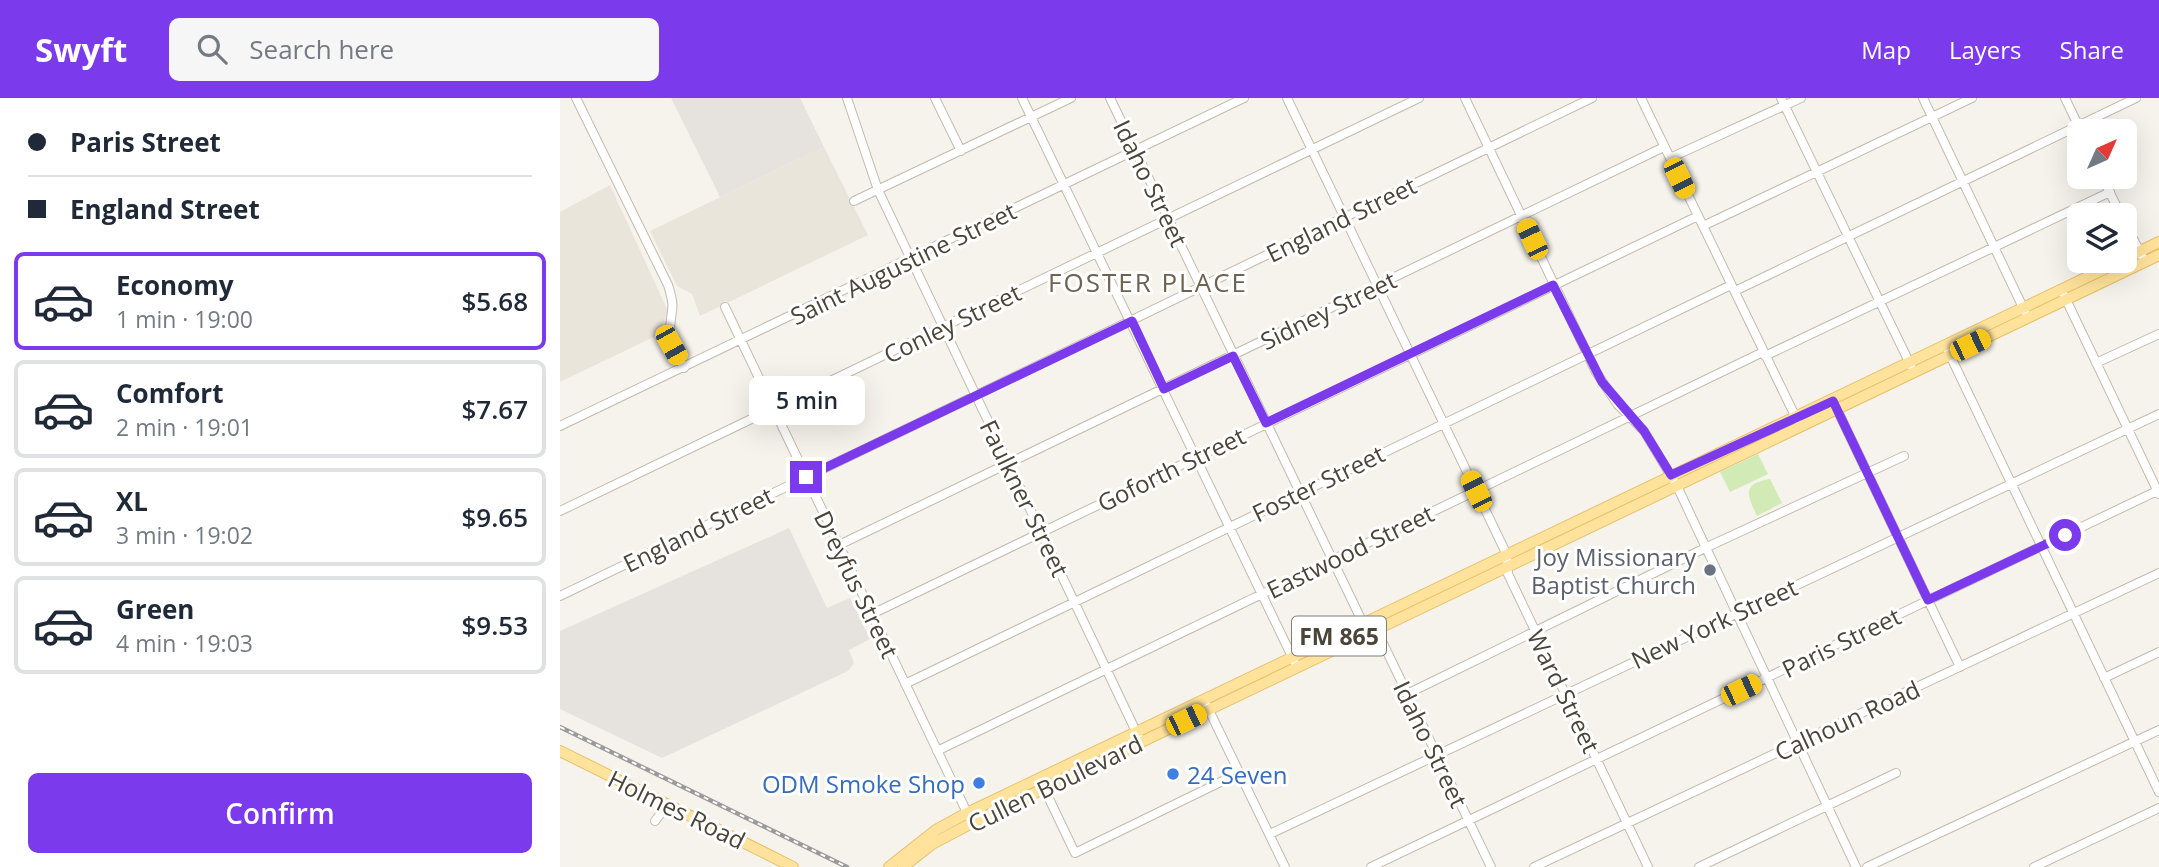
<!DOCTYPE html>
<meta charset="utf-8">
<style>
:root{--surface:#fff;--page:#f6f6f7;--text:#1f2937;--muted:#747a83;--line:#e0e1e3;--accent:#7c3aed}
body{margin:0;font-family:"Open Sans",sans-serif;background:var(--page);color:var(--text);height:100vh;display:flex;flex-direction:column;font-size:26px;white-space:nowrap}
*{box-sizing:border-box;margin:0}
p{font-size:23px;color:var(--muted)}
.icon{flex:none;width:38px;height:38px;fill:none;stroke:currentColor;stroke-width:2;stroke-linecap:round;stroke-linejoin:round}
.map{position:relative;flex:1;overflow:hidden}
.side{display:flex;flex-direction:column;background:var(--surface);width:560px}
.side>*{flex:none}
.hud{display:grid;align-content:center;height:154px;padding:0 28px;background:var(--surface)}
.needle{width:46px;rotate:45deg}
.controls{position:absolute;left:1507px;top:21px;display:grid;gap:14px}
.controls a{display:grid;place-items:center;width:70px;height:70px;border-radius:10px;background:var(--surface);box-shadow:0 7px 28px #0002;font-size:35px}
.end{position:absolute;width:32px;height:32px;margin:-16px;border:9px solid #7c3aed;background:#fff;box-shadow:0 0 0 4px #fff}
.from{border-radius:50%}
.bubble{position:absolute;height:49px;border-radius:10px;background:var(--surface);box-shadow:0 7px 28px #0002;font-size:23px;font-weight:600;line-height:49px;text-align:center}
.car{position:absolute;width:21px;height:42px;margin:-21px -10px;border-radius:9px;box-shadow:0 0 5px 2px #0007;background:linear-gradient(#f5c518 24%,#345 0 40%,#f5c518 0 76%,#345 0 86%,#f5c518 0)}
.hud b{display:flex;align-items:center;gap:24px;height:66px;font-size:26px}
.hud b+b{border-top:2px solid var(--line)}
.hud i{width:18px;height:18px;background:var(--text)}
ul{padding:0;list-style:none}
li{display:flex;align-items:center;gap:21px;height:98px;margin:0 14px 10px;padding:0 14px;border:4px solid var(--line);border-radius:10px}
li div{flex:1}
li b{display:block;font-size:26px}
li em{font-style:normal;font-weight:600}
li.active{border-color:var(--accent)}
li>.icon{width:63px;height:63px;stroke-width:1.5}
.cta{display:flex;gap:14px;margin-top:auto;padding:14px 28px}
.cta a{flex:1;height:80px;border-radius:10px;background:var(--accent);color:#fff;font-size:28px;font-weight:600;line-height:80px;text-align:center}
header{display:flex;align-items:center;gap:42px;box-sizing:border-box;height:98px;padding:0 35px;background:var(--accent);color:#fff}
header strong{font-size:33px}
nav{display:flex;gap:38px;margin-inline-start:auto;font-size:24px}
.search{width:490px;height:63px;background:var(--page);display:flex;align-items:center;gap:18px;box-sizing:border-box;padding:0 24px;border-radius:10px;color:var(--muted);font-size:26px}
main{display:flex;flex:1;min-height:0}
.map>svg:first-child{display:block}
.residential{fill:#eae5da}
.industrial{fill:#e6e2dd}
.green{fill:#d2eab5}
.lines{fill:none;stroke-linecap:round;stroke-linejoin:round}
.minor-casing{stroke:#c2bbae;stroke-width:10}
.major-casing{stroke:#e6c16a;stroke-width:12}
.minor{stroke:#fff;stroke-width:8}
.major{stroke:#ffe39c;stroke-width:10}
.rail-casing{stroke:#9a9a9a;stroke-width:4.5}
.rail{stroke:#fff;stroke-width:2;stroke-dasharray:5;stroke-linecap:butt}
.route{stroke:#7c3aed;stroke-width:9}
.worship-dot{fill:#6b7280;stroke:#fff;stroke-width:2.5}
.shop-dot{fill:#3f7fe0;stroke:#fff;stroke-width:2.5}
.labels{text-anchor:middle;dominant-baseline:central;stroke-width:6;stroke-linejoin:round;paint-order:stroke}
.shield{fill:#fff;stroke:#817c74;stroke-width:2}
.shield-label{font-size:23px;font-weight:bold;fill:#4b4439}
.street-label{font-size:24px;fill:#4b4439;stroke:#fff}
.worship-label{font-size:24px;fill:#5b616d;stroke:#fff;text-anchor:end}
.shop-label{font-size:24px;fill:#366cbe;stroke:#fff;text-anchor:start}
.neighbourhood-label{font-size:26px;letter-spacing:2px;fill:#6e6250;stroke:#fff}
</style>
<header>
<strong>Swyft</strong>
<div class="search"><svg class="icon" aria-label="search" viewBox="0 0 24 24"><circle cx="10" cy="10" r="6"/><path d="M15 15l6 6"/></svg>Search here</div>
<nav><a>Map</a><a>Layers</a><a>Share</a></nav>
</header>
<main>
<section class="side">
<div class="hud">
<b><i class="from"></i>Paris Street</b>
<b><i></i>England Street</b>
</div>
<ul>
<li class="active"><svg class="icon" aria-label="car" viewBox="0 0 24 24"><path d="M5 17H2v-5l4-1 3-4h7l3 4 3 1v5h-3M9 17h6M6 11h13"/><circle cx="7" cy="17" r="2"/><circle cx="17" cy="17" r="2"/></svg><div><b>Economy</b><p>1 min · 19:00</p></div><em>$5.68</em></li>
<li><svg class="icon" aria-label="car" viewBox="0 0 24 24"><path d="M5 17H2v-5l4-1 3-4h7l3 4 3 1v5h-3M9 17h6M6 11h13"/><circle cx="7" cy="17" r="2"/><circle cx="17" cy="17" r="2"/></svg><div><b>Comfort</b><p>2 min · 19:01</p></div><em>$7.67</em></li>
<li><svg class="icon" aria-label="car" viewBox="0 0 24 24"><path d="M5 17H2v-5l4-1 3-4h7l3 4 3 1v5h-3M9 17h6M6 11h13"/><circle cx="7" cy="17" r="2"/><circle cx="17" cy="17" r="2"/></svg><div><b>XL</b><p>3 min · 19:02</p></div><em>$9.65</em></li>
<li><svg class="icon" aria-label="car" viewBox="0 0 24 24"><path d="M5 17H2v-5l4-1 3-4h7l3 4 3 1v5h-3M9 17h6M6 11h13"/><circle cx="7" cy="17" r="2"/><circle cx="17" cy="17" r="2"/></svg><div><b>Green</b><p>4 min · 19:03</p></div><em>$9.53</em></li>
</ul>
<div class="cta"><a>Confirm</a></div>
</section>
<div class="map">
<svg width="1599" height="769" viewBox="0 0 1599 769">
<rect width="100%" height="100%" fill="#f6f3ec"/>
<path class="residential" d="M264,49L308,137L140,218L132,196L117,188L90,133Z
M50,87L108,213L107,217L102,227V235L0,284V114Z"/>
<path class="industrial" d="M111,0H240L264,49L160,99Z
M229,430L267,510L290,500L310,541L289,552L294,565L288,573L102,660L0,611V533Z"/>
<path class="green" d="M1198,356L1208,376L1170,394L1160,374Z
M1210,381L1222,405L1197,418C1187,397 1181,386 1210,381Z"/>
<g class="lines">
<defs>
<path id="minor" d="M16,0L108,187C116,213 111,208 110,232C109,246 118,258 124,270
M287,0L318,92L581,644
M375,0L401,53
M462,0L737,569
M550,0L801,521L817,533L931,769
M727,0L947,457L948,476L1088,769
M905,0L1036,274L1058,307L1084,333L1117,388L1296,769
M1081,0L1237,322
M1221,0L1351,268
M1363,0L1468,220
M1505,0L1521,33
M1110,60L1241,0
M1542,79L1561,117
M294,103L511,0
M1564,123L1585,164
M1143,128L1412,0
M1501,191L1599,396
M1175,193L1576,0
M165,209L412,725
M1388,253L1599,694
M1205,258L1550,94
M1536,265L1599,236
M1273,303L1400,569
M0,328L684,0
M0,413L859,0
M279,447L1104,49
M0,498L1032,0
M312,516L1138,118
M1544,580L1599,554
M345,586L1171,187
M847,596L1145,450L1344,358
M647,608L725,769
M377,653L1203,254
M482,686L515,755L679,675
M95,723L107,707
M710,736L1599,316
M811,769L1599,392
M974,769L1599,475
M1139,769L1336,675
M1307,769L1599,632
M1474,769L1599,710"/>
<path id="major" d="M1564,161L1599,144
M0,653L233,769
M329,769L376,732L407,715L1561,163
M343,769L372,746L412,725L1599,157"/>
</defs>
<use href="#minor" class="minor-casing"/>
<use href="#major" class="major-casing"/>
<use href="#minor" class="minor"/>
<use href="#major" class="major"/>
<defs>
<path id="rail" d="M0,629L287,769"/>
</defs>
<use href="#rail" class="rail-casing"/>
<use href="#rail" class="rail"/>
</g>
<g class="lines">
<path class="route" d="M246,379L572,223L604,291L673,258L706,325L993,187L1042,284L1084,333L1111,377L1273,303L1368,502L1505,437"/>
</g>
<circle class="worship-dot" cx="1150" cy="472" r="7"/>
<g class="shop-dot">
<circle cx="613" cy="676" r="7"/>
<circle cx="419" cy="685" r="7"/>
</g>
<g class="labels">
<rect class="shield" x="732" y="518.5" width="94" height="39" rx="5"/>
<g class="shield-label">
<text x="779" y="538">FM 865</text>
</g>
<g class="street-label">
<text transform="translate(591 85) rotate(64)">Idaho Street</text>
<text transform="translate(781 121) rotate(-26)">England Street</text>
<text transform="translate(343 165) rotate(-26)">Saint Augustine Street</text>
<text transform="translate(768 212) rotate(-26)">Sidney Street</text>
<text transform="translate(392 225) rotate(-26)">Conley Street</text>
<text transform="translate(611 371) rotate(-26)">Goforth Street</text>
<text transform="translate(758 385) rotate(-26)">Foster Street</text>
<text transform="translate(465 400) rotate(64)">Faulkner Street</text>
<text transform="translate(138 431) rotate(-26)">England Street</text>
<text transform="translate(790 453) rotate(-26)">Eastwood Street</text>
<text transform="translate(297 486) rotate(64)">Dreyfus Street</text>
<text transform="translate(1154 525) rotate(-25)">New York Street</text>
<text transform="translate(1281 544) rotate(-26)">Paris Street</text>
<text transform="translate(1004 593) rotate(64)">Ward Street</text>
<text transform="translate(1287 622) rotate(-25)">Calhoun Road</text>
<text transform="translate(871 646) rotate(64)">Idaho Street</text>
<text transform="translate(495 685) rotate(-26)">Cullen Boulevard</text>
<text transform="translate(117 711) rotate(26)">Holmes Road</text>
</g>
<g class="worship-label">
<text x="1136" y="458">Joy Missionary<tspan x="1136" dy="28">Baptist Church</tspan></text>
</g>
<g class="shop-label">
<text x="627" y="676">24 Seven</text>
<text x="405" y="685" text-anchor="end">ODM Smoke Shop</text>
</g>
<g class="neighbourhood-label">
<text x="588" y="184">FOSTER PLACE</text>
</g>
</g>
</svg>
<div class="controls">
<a><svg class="needle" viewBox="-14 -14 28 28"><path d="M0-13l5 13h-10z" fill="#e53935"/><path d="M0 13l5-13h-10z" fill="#747a83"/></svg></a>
<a><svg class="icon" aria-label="layers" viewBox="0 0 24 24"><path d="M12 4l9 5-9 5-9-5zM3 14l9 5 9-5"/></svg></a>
</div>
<i class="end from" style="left:1505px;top:437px"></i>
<i class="end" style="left:246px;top:379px"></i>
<div class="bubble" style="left:189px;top:278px;width:116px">5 min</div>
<i class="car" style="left:1119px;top:80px;rotate:154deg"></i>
<i class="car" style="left:972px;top:141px;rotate:335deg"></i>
<i class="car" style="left:111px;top:247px;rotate:151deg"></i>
<i class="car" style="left:1410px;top:247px;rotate:64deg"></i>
<i class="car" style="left:916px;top:393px;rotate:334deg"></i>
<i class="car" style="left:1181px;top:592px;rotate:64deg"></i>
<i class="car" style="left:626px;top:622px;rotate:64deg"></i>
</div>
</main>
